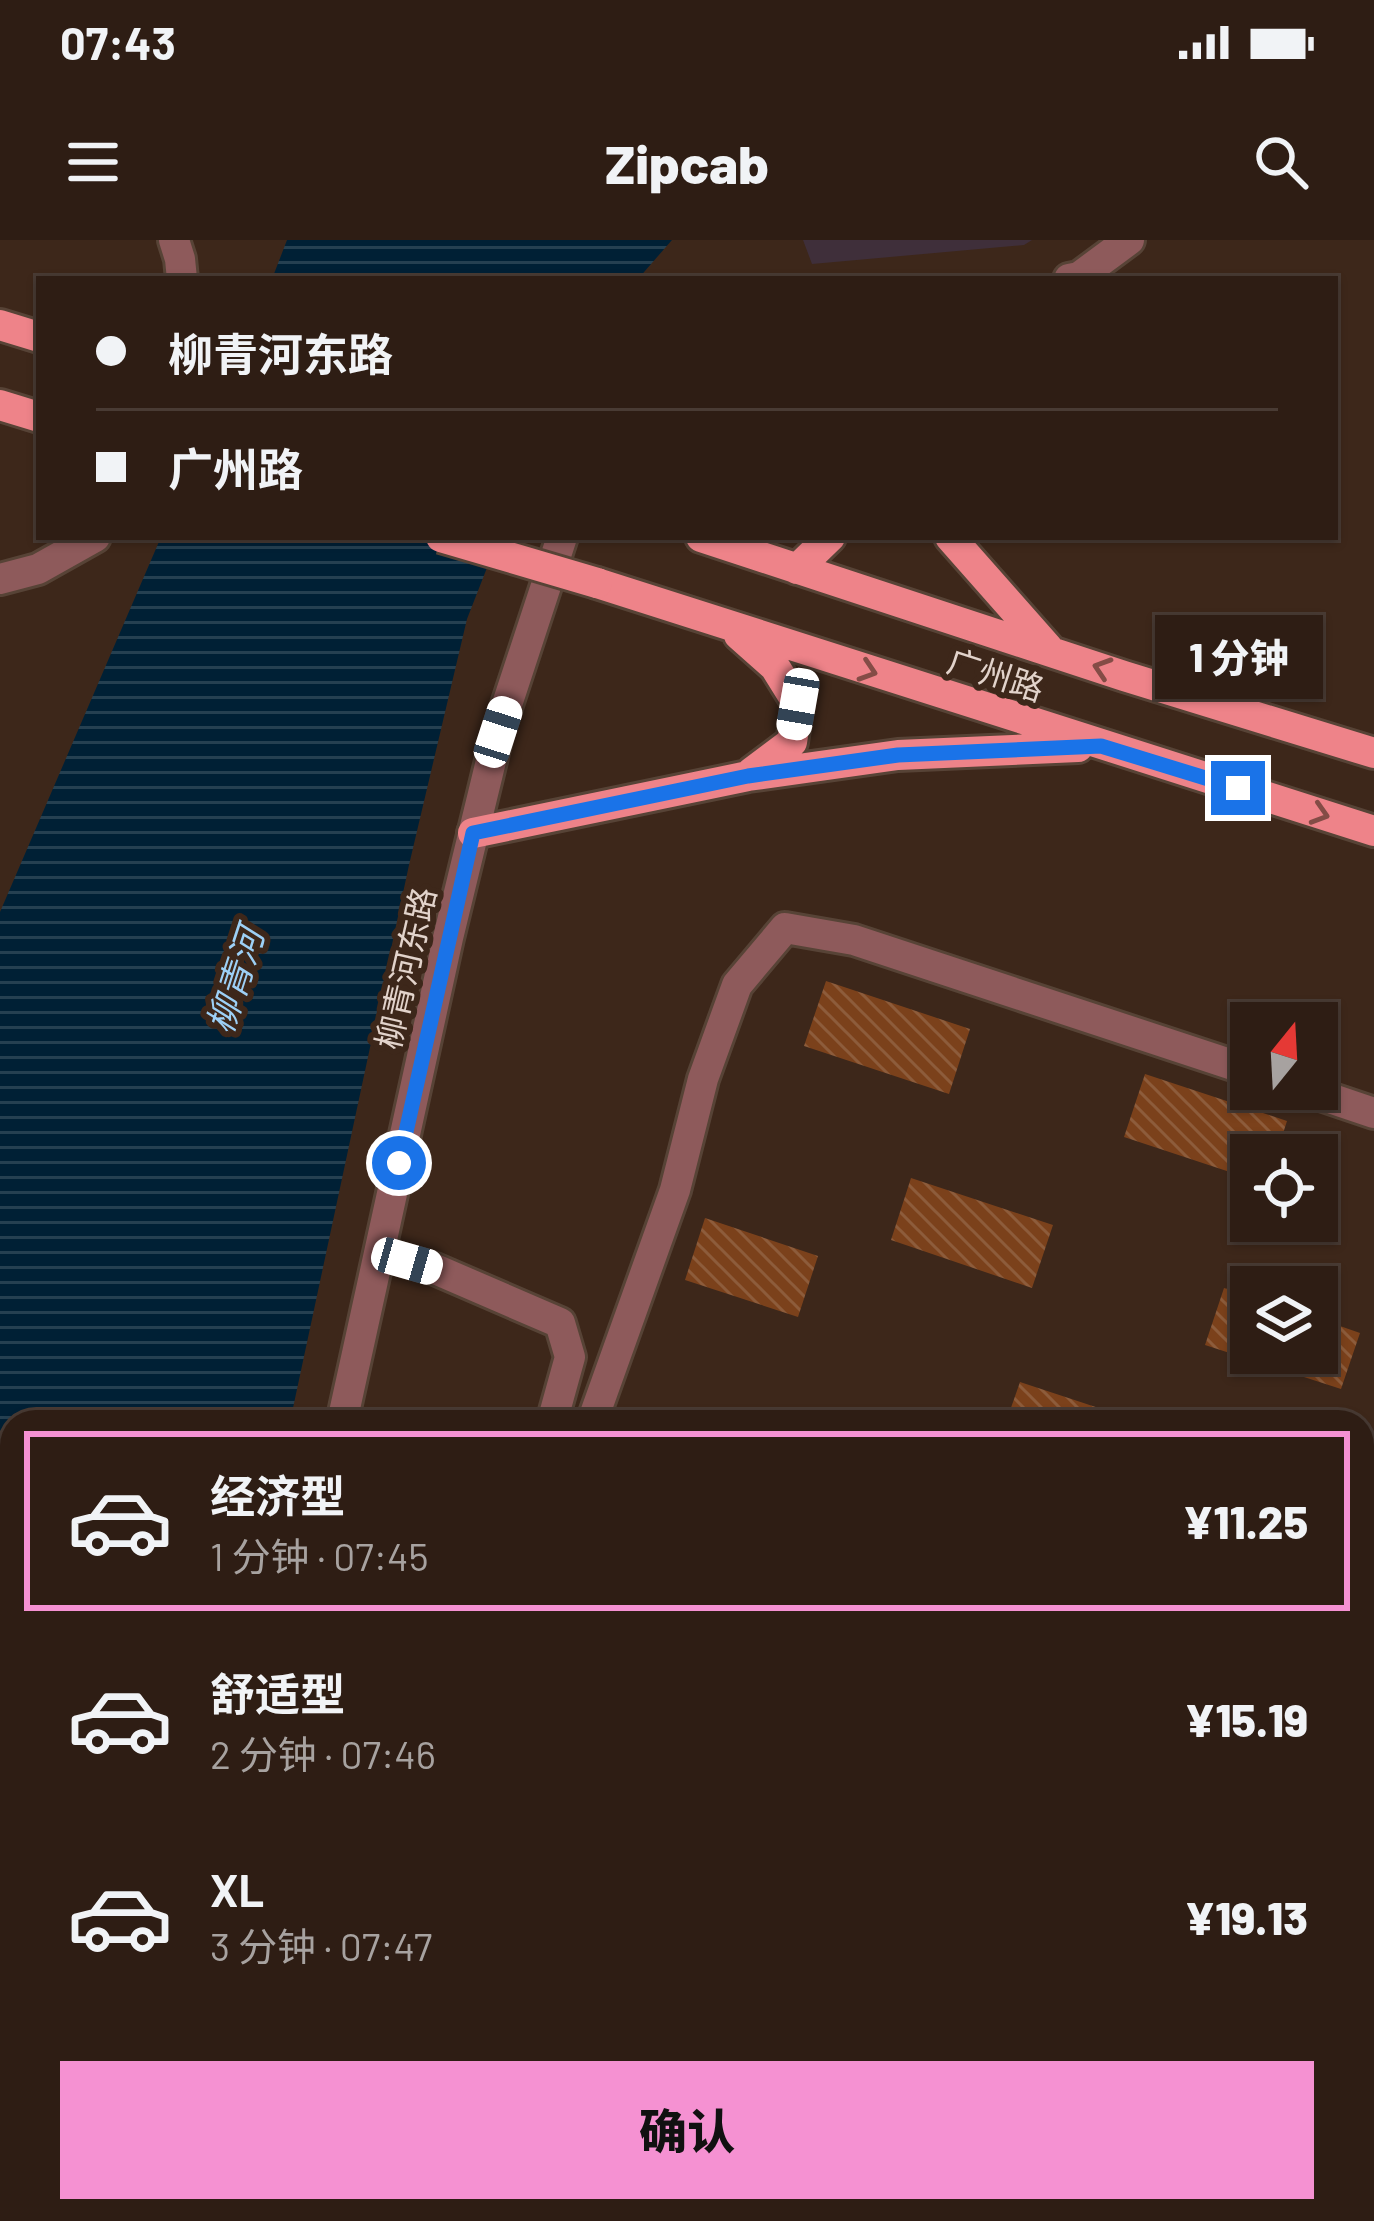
<!DOCTYPE html>
<html lang="zh">
<meta charset="utf-8">
<style>
:root{--surface:#2e1d14;--page:#3a2a22;--text:#f1f3f6;--muted:#a7a2a0;--line:#493b34;--accent:#f591d2}
body{margin:0;font-family:Barlow,"Noto Sans SC",sans-serif;background:var(--page);color:var(--text);height:100vh;display:flex;flex-direction:column;font-size:45px;white-space:nowrap}
*{box-sizing:border-box;margin:0}
p{font-size:39px;color:var(--muted)}
.icon{flex:none;width:66px;height:66px;fill:none;stroke:currentColor;stroke-width:2;stroke-linecap:round;stroke-linejoin:round}
.map{position:relative;flex:1;overflow:hidden}
.side{position:absolute;left:0px;top:1170px;width:1374px;height:813px;display:flex;flex-direction:column;background:var(--surface);border-radius:36px 36px 0 0;box-shadow:0 3px 9px #0004,0 0 0 3px var(--line)}
.side>*{flex:none}
.banner{position:absolute;left:36px;top:36px;width:1302px;height:264px;border-radius:0px;box-shadow:0 3px 9px #0004,0 0 0 3px var(--line);display:grid;align-content:center;height:264px;padding:0 60px;background:var(--surface)}
.needle{width:78px;rotate:18deg}
.tools{position:absolute;left:1230px;top:762px;display:grid;gap:24px}
.tools a{display:grid;place-items:center;width:108px;height:108px;border-radius:0px;background:var(--surface);box-shadow:0 3px 9px #0004,0 0 0 3px var(--line);font-size:60px}
.end{position:absolute;width:54px;height:54px;margin:-27px;border:15px solid #1a73e8;background:#fff;box-shadow:0 0 0 6px #fff}
.from{border-radius:50%}
.bubble{position:absolute;height:84px;border-radius:0px;background:var(--surface);box-shadow:0 3px 9px #0004,0 0 0 3px var(--line);font-size:39px;font-weight:800;line-height:84px;text-align:center}
.car{position:absolute;width:36px;height:72px;margin:-36px -18px;border-radius:15px;box-shadow:0 0 9px 3px #0007;background:linear-gradient(#fff 24%,#345 0 40%,#fff 0 76%,#345 0 86%,#fff 0)}
.banner b{display:flex;align-items:center;gap:42px;height:114px;font-size:45px}
.banner b+b{border-top:3px solid var(--line)}
.banner i{width:30px;height:30px;background:var(--text)}
ul{padding:21px 0 0;list-style:none}
li{display:flex;align-items:center;gap:36px;height:180px;margin:0 24px 18px;padding:0 36px;border:6px solid transparent;border-radius:0px}
li div{flex:1}
li b{display:block;font-size:45px}
li em{font-style:normal;font-weight:800}
li.active{border-color:var(--accent)}
li>.icon{width:108px;height:108px;stroke-width:1.5}
.action{display:flex;gap:24px;margin-top:auto;padding:24px 60px}
.action a{flex:1;height:138px;border-radius:0px;background:var(--accent);color:#111;font-size:48px;font-weight:800;line-height:138px;text-align:center}
.status{display:flex;justify-content:space-between;align-items:center;height:84px;padding:0 60px;background:var(--surface);direction:ltr}
.status svg{height:33px;fill:currentColor}
header{display:flex;justify-content:space-between;align-items:center;height:156px;padding:0 60px;background:var(--surface);font-size:54px;font-weight:800}
.map>svg:first-child{display:block}
.commercial{fill:#3f2f3a}
.water{fill:url(#water-rules)}
.building{fill:url(#building-back-hatch)}
.lines{fill:none;stroke-linecap:round;stroke-linejoin:round}
.minor-casing{stroke:#574336;stroke-width:36}
.major-casing{stroke:#574336;stroke-width:36}
.minor{stroke:#8e5a5b;stroke-width:30}
.major{stroke:#ee8389;stroke-width:30}
.major-bridge-casing{stroke:#574336;stroke-width:36;stroke-linecap:butt}
.major-bridge{stroke:#ee8389;stroke-width:30}
.oneway{stroke:#844c46}
.route{stroke:#1a73e8;stroke-width:15}
.labels{text-anchor:middle;dominant-baseline:central;stroke-width:12;stroke-linejoin:round;paint-order:stroke}
.street-label{font-size:33px;fill:#e2d3cb;stroke:#3d271a}
.water-label{font-size:36px;font-style:italic;fill:#9dd0f6;stroke:#3d271a}
</style>
<div class="status"><b>07:43</b><svg viewBox="0 0 49 12"><path d="M0 12V9h3v3zM5 12V6h3v6zM10 12V3h3v9zM15 12V0h3v12zM26 1h20v11H26zM47 4h2v5h-2z"/></svg></div>
<header><svg class="icon" aria-label="menu" viewBox="0 0 24 24"><path d="M4 6h16M4 12h16M4 18h16"/></svg>Zipcab<svg class="icon" aria-label="search" viewBox="0 0 24 24"><circle cx="10" cy="10" r="6"/><path d="M15 15l6 6"/></svg></header>
<div class="map">
<svg width="1374" height="1981" viewBox="0 0 1374 1981">
<defs>
<pattern id="water-rules" width="6" height="5" patternUnits="userSpaceOnUse" patternTransform="scale(3)"><rect width="6" height="5" fill="#002035"/><path d="M0 2.5h6" fill="none" stroke="#254051"/></pattern>
<pattern id="building-back-hatch" width="6" height="6" patternUnits="userSpaceOnUse" patternTransform="scale(3)"><rect width="6" height="6" fill="#7b411b"/><path d="M-1 5l2 2M0 0l6 6M5-1l2 2" fill="none" stroke="#8d5c3b"/></pattern>
</defs>
<rect width="100%" height="100%" fill="#3d271a"/>
<path class="commercial" d="M803,0H1032L1024,5L812,24Z"/>
<path class="water" d="M287,0H672L638,39H272Z
M161,297H499L467,379L409,625L290,1182H12V1971H60L55,1981H0V672Z"/>
<path class="building" d="M826,741L970,789L949,854L804,806Z
M1145,834L1287,881L1276,915H1251V939L1124,897Z
M911,938L1053,985L1032,1048L891,1000Z
M705,978L818,1016L798,1077L685,1040Z
M1224,1048L1251,1056V1113H1317V1078L1360,1093L1341,1149L1205,1105Z
M1020,1142L1138,1181V1182H1006Z
M1362,1450L1374,1454V1526L1362,1522Z
M617,1971H653L649,1981Z
M1107,1971H1185L1182,1981H1135Z"/>
<g class="lines">
<defs>
<path id="minor" d="M174,0L180,19L182,39
M1069,39L1079,37L1129,0
M0,339L38,329L95,297
M1303,849L1374,873
M379,1013L435,1029L560,1083L570,1117L552,1182
M342,1182L448,698L498,492L562,297
M592,1182L675,950L703,839L737,745L785,688L854,700L1251,831
M1362,1573L1374,1577
M1362,1663L1374,1636
M962,1971L994,1981
M165,1981L167,1971
M1205,1981L1210,1971"/>
<path id="major" d="M0,85L39,97
M0,165L39,177
M701,297L1124,436L1374,513
M950,297L1048,408
M797,329L830,297
M597,343L1374,591
M739,395L775,427L798,464L792,502L752,532
M473,593L748,536L898,515L1078,507"/>
</defs>
<use href="#minor" class="minor-casing"/>
<use href="#major" class="major-casing"/>
<use href="#minor" class="minor"/>
<use href="#major" class="major"/>
<defs>
<path id="major-bridge" d="M441,297L597,343"/>
</defs>
<use href="#major-bridge" class="major-bridge-casing"/>
<use href="#major-bridge" class="major-bridge"/>
</g>
<defs><path id="oneway-chevron" d="M-2-3.5L2.5 0L-2 3.5" fill="none" stroke-width="1.6" stroke-linecap="round" stroke-linejoin="round" transform="scale(3)"/></defs>
<g class="oneway">
<use href="#oneway-chevron" transform="translate(1102 428) rotate(-162)"/>
<use href="#oneway-chevron" transform="translate(868 431) rotate(18)"/>
<use href="#oneway-chevron" transform="translate(1320 574) rotate(17)"/>
</g>
<g class="lines">
<path class="route" d="M399,923L473,593L748,536L898,515L1101,506L1238,548"/>
</g>
<g class="labels">
<g class="street-label">
<text transform="translate(996 434) rotate(18)">广州路</text>
<text transform="translate(405 728) rotate(-77)">柳青河东路</text>
</g>
<g class="water-label">
<text transform="translate(234 740) rotate(-72)">柳青河</text>
</g>
</g>
</svg>
<div class="tools">
<a><svg class="needle" viewBox="-14 -14 28 28"><path d="M0-13l5 13h-10z" fill="#e53935"/><path d="M0 13l5-13h-10z" fill="#a7a2a0"/></svg></a>
<a><svg class="icon" aria-label="locate" viewBox="0 0 24 24"><circle cx="12" cy="12" r="6"/><path d="M12 2v4M12 18v4M2 12h4M18 12h4"/></svg></a>
<a><svg class="icon" aria-label="layers" viewBox="0 0 24 24"><path d="M12 4l9 5-9 5-9-5zM3 14l9 5 9-5"/></svg></a>
</div>
<i class="end from" style="left:399px;top:923px"></i>
<i class="end" style="left:1238px;top:548px"></i>
<div class="bubble" style="left:1155px;top:375px;width:168px">1 分钟</div>
<i class="car" style="left:798px;top:464px;rotate:190deg"></i>
<i class="car" style="left:498px;top:492px;rotate:18deg"></i>
<i class="car" style="left:407px;top:1021px;rotate:106deg"></i>
<div class="banner">
<b><i class="from"></i>柳青河东路</b>
<b><i></i>广州路</b>
</div>
<section class="side">
<ul>
<li class="active"><svg class="icon" aria-label="car" viewBox="0 0 24 24"><path d="M5 17H2v-5l4-1 3-4h7l3 4 3 1v5h-3M9 17h6M6 11h13"/><circle cx="7" cy="17" r="2"/><circle cx="17" cy="17" r="2"/></svg><div><b>经济型</b><p>1 分钟 · 07:45</p></div><em>¥11.25</em></li>
<li><svg class="icon" aria-label="car" viewBox="0 0 24 24"><path d="M5 17H2v-5l4-1 3-4h7l3 4 3 1v5h-3M9 17h6M6 11h13"/><circle cx="7" cy="17" r="2"/><circle cx="17" cy="17" r="2"/></svg><div><b>舒适型</b><p>2 分钟 · 07:46</p></div><em>¥15.19</em></li>
<li><svg class="icon" aria-label="car" viewBox="0 0 24 24"><path d="M5 17H2v-5l4-1 3-4h7l3 4 3 1v5h-3M9 17h6M6 11h13"/><circle cx="7" cy="17" r="2"/><circle cx="17" cy="17" r="2"/></svg><div><b>XL</b><p>3 分钟 · 07:47</p></div><em>¥19.13</em></li>
</ul>
<div class="action"><a>确认</a></div>
</section>
</div>
